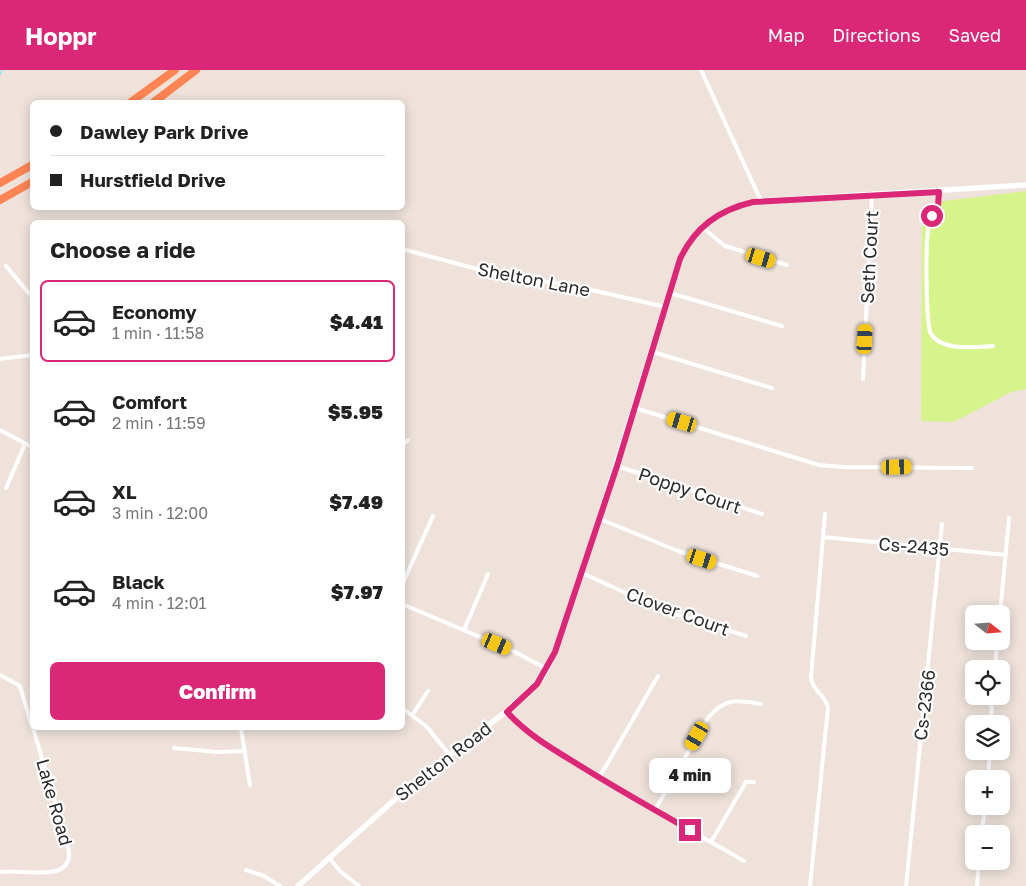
<!DOCTYPE html>
<meta charset="utf-8">
<style>
:root{--surface:#fff;--page:#f2f2f2;--text:#222;--muted:#767676;--line:#e0e0e0;--accent:#db2777}
body{margin:0;font-family:"Golos Text",sans-serif;background:var(--page);color:var(--text);height:100vh;display:flex;flex-direction:column;font-size:19px;white-space:nowrap}
*{box-sizing:border-box;margin:0}
p{font-size:16px;color:var(--muted)}
.icon{flex:none;width:28px;height:28px;fill:none;stroke:currentColor;stroke-width:2;stroke-linecap:round;stroke-linejoin:round}
.map{position:relative;flex:1;overflow:hidden}
.panel{position:absolute;left:30px;top:150px;width:375px;height:510px;display:flex;flex-direction:column;background:var(--surface);border-radius:8px;box-shadow:0 2px 12px #0003}
.panel>*{flex:none}
.hud{position:absolute;left:30px;top:30px;width:375px;height:110px;border-radius:8px;box-shadow:0 2px 12px #0003;display:grid;align-content:center;height:110px;padding:0 20px;background:var(--surface)}
.needle{width:32px;rotate:107deg}
.controls{position:absolute;left:965px;top:535px;display:grid;gap:10px}
.controls a{display:grid;place-items:center;width:45px;height:45px;border-radius:8px;background:var(--surface);box-shadow:0 2px 12px #0003;font-size:25px}
.end{position:absolute;width:22px;height:22px;margin:-11px;border:6px solid #db2777;background:#fff;box-shadow:0 0 0 2px #fff}
.from{border-radius:50%}
.bubble{position:absolute;height:35px;border-radius:8px;background:var(--surface);box-shadow:0 2px 12px #0003;font-size:16px;font-weight:800;line-height:35px;text-align:center}
.car{position:absolute;width:15px;height:30px;margin:-15px -8px;border-radius:6px;box-shadow:0 0 4px 1px #0007;background:linear-gradient(#f5c518 24%,#345 0 40%,#f5c518 0 76%,#345 0 86%,#f5c518 0)}
.hud b{display:flex;align-items:center;gap:18px;height:48px;font-size:19px}
.hud b+b{border-top:1px solid var(--line)}
.hud i{width:12px;height:12px;background:var(--text)}
ul{padding:0;list-style:none}
li{display:flex;align-items:center;gap:15px;height:82px;margin:0 10px 8px;padding:0 10px;border:2px solid transparent;border-radius:8px}
li div{flex:1}
li b{display:block;font-size:19px}
li em{font-style:normal;font-weight:800}
li.selected{border-color:var(--accent)}
li>.icon{width:45px;height:45px;stroke-width:1.5}
h2{padding:0 20px;font-size:22px;line-height:60px}
.button{display:flex;gap:10px;margin-top:auto;padding:10px 20px}
.button a{flex:1;height:58px;border-radius:8px;background:var(--accent);color:#fff;font-size:20px;font-weight:800;line-height:58px;text-align:center}
header{display:flex;align-items:center;gap:30px;box-sizing:border-box;height:70px;padding:0 25px;background:var(--accent);color:#fff}
header strong{font-size:24px}
nav{display:flex;gap:28px;margin-inline-start:auto;font-size:18px}
.map>svg:first-child{display:block}
.pitch{fill:#d7f38b}
.lines{fill:none;stroke-linecap:round;stroke-linejoin:round}
.stream{stroke:#62eafb;stroke-width:1}
.street{stroke:#fff;stroke-width:4}
.secondary{stroke:#fff;stroke-width:5.5}
.highway{stroke:#ff8454;stroke-width:8}
.route{stroke:#db2777;stroke-width:6}
.labels{text-anchor:middle;dominant-baseline:central;stroke-width:4.5;stroke-linejoin:round;paint-order:stroke}
.street-label{font-size:18px;fill:#2a2a2a;stroke:#fff}
</style>
<header>
<strong>Hoppr</strong>
<nav><a>Map</a><a>Directions</a><a>Saved</a></nav>
</header>
<div class="map">
<svg width="1026" height="816" viewBox="0 0 1026 816">
<rect width="100%" height="100%" fill="#eee2da"/>
<path class="pitch" d="M1026,121V319L1011,322L954,352L921,351L922,154L936,132Z"/>
<g class="lines">
<path class="stream" d="M0,5L2,0"/>
<path class="street" d="M701,0L761,131
M939,122C939,138 932,140 929,154C925,172 926,244 930,262C940,282 975,277 993,276
M702,157L725,176L787,195
M402,179L496,204L574,216L666,237
M6,196L32,227
M670,223L782,256
M653,282L772,318
M0,289L32,285
M863,309L872,125
M635,338L819,395L845,397L972,398
M0,360L32,377
M402,375L408,370
M617,396L762,444
M6,418L25,374
M600,449L678,481L757,506
M823,467L1006,485
M582,503L663,540L746,566
M402,515L433,446
M402,534L513,581L547,599
M1000,544L1009,448
M464,560L488,504
M995,599L997,571
M0,605L20,616L32,657
M402,638L426,656L449,684
M507,641C527,665 553,679 579,696C633,730 689,759 744,791
M413,644L428,621
M991,654L992,626
M241,658L250,715
M174,678L216,682L245,681
M599,708L658,606
M988,709L990,681
M655,740L707,649C724,628 736,629 761,634
M982,764L985,736
M711,772L746,712H754
M329,788L341,802L359,816
M246,800L264,806L280,816
M0,802C24,798 77,816 68,776L33,658
M810,816L828,638C826,625 812,621 811,607L825,444
M906,816L942,454
M977,816L979,791"/>
<path class="secondary" d="M298,816L411,715L507,641L542,608L555,582L582,503L680,189C695,155 724,136 761,131L1026,115"/>
<path class="highway" d="M131,32L175,0
M154,32L196,0
M0,113L32,95
M0,130L32,112"/>
</g>
<g class="lines">
<path class="route" d="M690,760C651,738 612,716 574,692C549,677 526,663 507,642L537,614L555,582L617,396L680,189C695,157 719,140 753,132L939,122L938,136L932,146"/>
</g>
<g class="labels">
<g class="street-label">
<text transform="translate(869 187) rotate(-87)">Seth Court</text>
<text transform="translate(534 209) rotate(11)">Shelton Lane</text>
<text transform="translate(690 420) rotate(19)">Poppy Court</text>
<text transform="translate(914 476) rotate(5)">Cs-2435</text>
<text transform="translate(678 541) rotate(20)">Clover Court</text>
<text transform="translate(924 635) rotate(-83)">Cs-2366</text>
<text transform="translate(443 691) rotate(-38)">Shelton Road</text>
<text transform="translate(55 732) rotate(74)">Lake Road</text>
</g>
</g>
</svg>
<div class="controls">
<a><svg class="needle" viewBox="-14 -14 28 28"><path d="M0-13l5 13h-10z" fill="#e53935"/><path d="M0 13l5-13h-10z" fill="#767676"/></svg></a>
<a><svg class="icon" aria-label="locate" viewBox="0 0 24 24"><circle cx="12" cy="12" r="6"/><path d="M12 2v4M12 18v4M2 12h4M18 12h4"/></svg></a>
<a><svg class="icon" aria-label="layers" viewBox="0 0 24 24"><path d="M12 4l9 5-9 5-9-5zM3 14l9 5 9-5"/></svg></a>
<a>+</a>
<a>−</a>
</div>
<i class="end from" style="left:932px;top:146px"></i>
<i class="end" style="left:690px;top:760px"></i>
<div class="bubble" style="left:649px;top:688px;width:82px">4 min</div>
<i class="car" style="left:761px;top:188px;rotate:107deg"></i>
<i class="car" style="left:865px;top:269px;rotate:3deg"></i>
<i class="car" style="left:682px;top:352px;rotate:287deg"></i>
<i class="car" style="left:897px;top:397px;rotate:89deg"></i>
<i class="car" style="left:702px;top:489px;rotate:108deg"></i>
<i class="car" style="left:497px;top:574px;rotate:113deg"></i>
<i class="car" style="left:697px;top:666px;rotate:210deg"></i>
<div class="hud">
<b><i class="from"></i>Dawley Park Drive</b>
<b><i></i>Hurstfield Drive</b>
</div>
<section class="panel">
<h2>Choose a ride</h2>
<ul>
<li class="selected"><svg class="icon" aria-label="car" viewBox="0 0 24 24"><path d="M5 17H2v-5l4-1 3-4h7l3 4 3 1v5h-3M9 17h6M6 11h13"/><circle cx="7" cy="17" r="2"/><circle cx="17" cy="17" r="2"/></svg><div><b>Economy</b><p>1 min · 11:58</p></div><em>$4.41</em></li>
<li><svg class="icon" aria-label="car" viewBox="0 0 24 24"><path d="M5 17H2v-5l4-1 3-4h7l3 4 3 1v5h-3M9 17h6M6 11h13"/><circle cx="7" cy="17" r="2"/><circle cx="17" cy="17" r="2"/></svg><div><b>Comfort</b><p>2 min · 11:59</p></div><em>$5.95</em></li>
<li><svg class="icon" aria-label="car" viewBox="0 0 24 24"><path d="M5 17H2v-5l4-1 3-4h7l3 4 3 1v5h-3M9 17h6M6 11h13"/><circle cx="7" cy="17" r="2"/><circle cx="17" cy="17" r="2"/></svg><div><b>XL</b><p>3 min · 12:00</p></div><em>$7.49</em></li>
<li><svg class="icon" aria-label="car" viewBox="0 0 24 24"><path d="M5 17H2v-5l4-1 3-4h7l3 4 3 1v5h-3M9 17h6M6 11h13"/><circle cx="7" cy="17" r="2"/><circle cx="17" cy="17" r="2"/></svg><div><b>Black</b><p>4 min · 12:01</p></div><em>$7.97</em></li>
</ul>
<div class="button"><a>Confirm</a></div>
</section>
</div>
